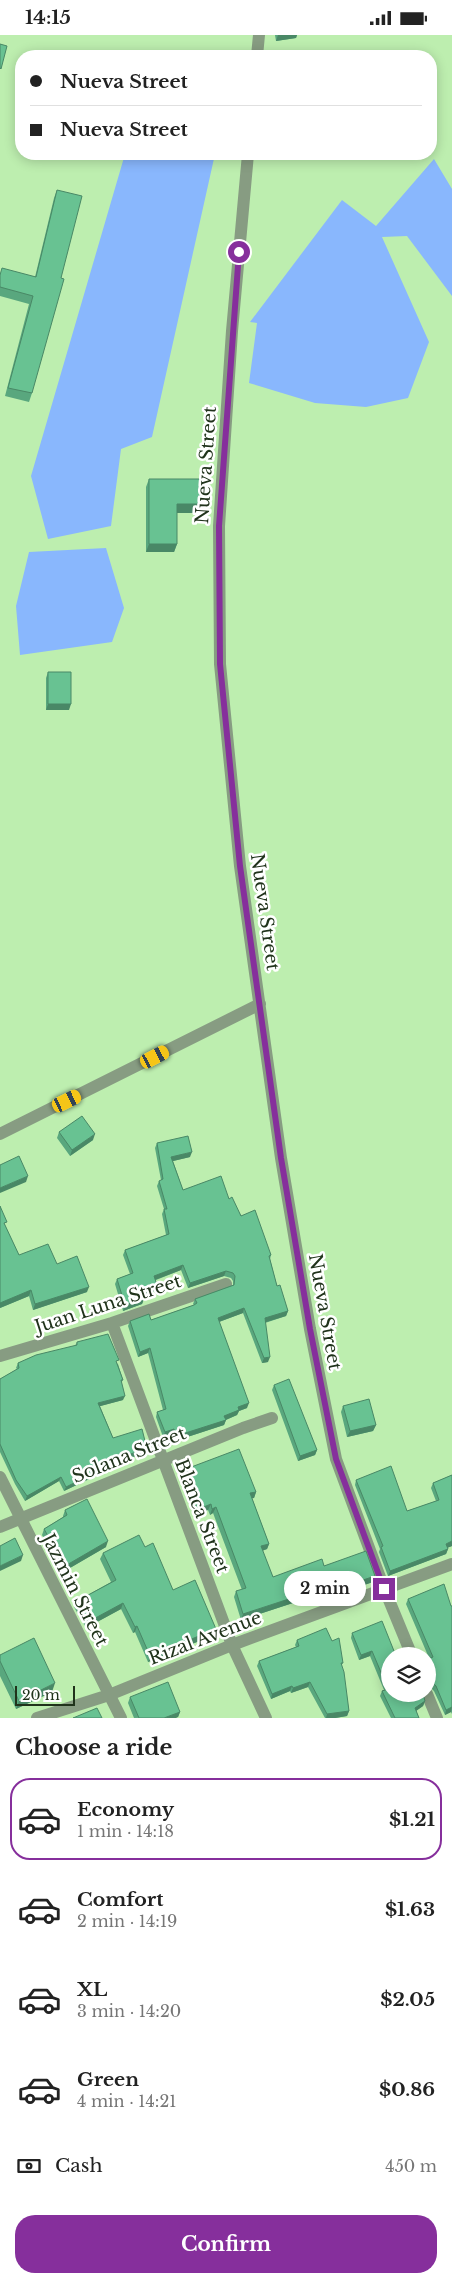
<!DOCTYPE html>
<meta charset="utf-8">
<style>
:root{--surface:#fff;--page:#f6f6f6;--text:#222;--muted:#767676;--line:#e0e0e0;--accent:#862f9c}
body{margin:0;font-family:"Libre Baskerville",serif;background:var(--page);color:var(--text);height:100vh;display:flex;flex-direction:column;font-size:19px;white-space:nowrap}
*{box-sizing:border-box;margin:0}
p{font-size:16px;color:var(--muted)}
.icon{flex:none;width:28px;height:28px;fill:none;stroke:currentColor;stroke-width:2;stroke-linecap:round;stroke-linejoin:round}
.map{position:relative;height:1683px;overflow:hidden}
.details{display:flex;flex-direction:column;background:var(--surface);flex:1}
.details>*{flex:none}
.guide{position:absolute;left:15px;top:15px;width:422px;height:110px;border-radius:20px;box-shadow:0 2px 12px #0003;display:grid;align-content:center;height:110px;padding:0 15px;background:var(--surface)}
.buttons{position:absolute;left:381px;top:1612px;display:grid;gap:10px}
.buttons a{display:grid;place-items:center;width:55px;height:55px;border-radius:50%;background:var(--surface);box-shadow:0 2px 12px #0003;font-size:25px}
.scale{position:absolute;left:15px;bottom:12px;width:60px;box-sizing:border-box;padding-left:5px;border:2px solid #20331b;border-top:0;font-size:14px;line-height:18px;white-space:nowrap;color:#20331b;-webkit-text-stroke:4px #fff;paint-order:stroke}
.end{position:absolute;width:22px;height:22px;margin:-11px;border:6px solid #862f9c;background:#fff;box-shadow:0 0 0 2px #fff}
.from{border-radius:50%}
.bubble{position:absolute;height:35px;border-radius:18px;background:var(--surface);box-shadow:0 2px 12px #0003;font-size:16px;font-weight:700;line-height:35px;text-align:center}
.car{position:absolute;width:15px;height:30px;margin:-15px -8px;border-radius:6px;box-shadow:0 0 4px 1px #0007;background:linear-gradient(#f5c518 24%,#345 0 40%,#f5c518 0 76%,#345 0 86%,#f5c518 0)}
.guide b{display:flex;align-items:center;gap:18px;height:48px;font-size:19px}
.guide b+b{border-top:1px solid var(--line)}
.guide i{width:12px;height:12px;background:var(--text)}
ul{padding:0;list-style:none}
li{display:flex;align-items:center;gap:15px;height:82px;margin:0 10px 8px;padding:0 5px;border:2px solid transparent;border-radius:20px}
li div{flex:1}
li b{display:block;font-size:19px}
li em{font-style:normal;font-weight:700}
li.active{border-color:var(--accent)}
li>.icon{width:45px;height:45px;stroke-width:1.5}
h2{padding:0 15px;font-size:22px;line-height:60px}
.pay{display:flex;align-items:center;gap:12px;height:55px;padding:0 15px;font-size:19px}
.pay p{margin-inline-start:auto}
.action{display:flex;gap:10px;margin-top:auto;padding:10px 15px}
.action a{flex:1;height:58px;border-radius:20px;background:var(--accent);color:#fff;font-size:20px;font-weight:700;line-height:58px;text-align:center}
.status{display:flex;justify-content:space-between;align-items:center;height:35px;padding:0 25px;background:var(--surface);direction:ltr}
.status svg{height:14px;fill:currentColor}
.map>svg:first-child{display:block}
.water{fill:#89b7fd}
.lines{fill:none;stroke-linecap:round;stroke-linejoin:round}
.minor{stroke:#879c82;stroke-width:12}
.wall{fill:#59a77e}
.shaded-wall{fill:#498866}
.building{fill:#68c292;stroke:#498866}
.route{stroke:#862f9c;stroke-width:6}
.labels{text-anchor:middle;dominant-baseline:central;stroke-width:5;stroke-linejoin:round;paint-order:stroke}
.street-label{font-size:18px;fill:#20331b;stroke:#fff}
</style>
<div class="status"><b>14:15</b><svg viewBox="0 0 49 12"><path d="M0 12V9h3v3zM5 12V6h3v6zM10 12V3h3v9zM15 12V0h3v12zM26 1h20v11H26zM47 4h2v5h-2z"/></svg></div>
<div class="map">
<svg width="452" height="1683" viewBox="0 0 452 1683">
<rect width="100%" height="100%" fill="#bdeeaf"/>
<path class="water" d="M125,119H215L152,402L121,414L111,491L48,504L31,441Z
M434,124L452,154V261L407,201L382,202L429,307L408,363L366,372L315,368L249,348L257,288L250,287L342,165L376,191Z
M106,513L124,573L112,607L20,620L16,571L29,517Z"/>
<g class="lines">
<path class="minor" d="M257,21L259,0
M248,119L232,296L219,491L220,629L240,831L281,1123L310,1294L336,1424L384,1553L412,1621
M0,1099L260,969
M112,1288L232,1610L266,1683
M0,1321L112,1288L226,1249
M0,1442L121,1683
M0,1492L243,1393L272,1383
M427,1659L437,1683
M37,1683L109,1660L232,1610L452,1529"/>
</g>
<path class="wall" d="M275,0H297L296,3L276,6Z
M57,155L32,358L29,367L5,361L29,269L0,261V239L35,242L54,163Z
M149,444L197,478H177V509L174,517H146V452Z
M48,637L69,675H46V643Z
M59,1097L93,1105L70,1121L57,1103Z
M157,1108L190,1122L173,1126L183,1155L229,1164L271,1220L270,1224L277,1251L288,1276L286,1281L265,1288L268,1327L262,1328L243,1278L219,1287L247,1373L239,1376L237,1380L226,1385L224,1390L175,1406L172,1399L163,1402L156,1382L157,1377L163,1375L148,1318L138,1322L128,1291L130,1286L151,1285L194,1270L193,1269L195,1264L233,1250V1246L231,1243L224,1241L188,1253L181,1235L156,1245L155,1256L143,1260L144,1264L142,1269L123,1276L115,1249L117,1244L130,1239L123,1220L125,1215L166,1200L162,1179L164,1174L157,1151L159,1146L161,1145L155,1113Z
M0,1171L5,1191L19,1220L57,1229L87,1257L33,1275L29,1261L0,1273Z
M77,1307L118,1329L123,1345L121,1348L123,1365L100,1371L113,1403L146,1418L109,1429L110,1430L108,1435L64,1456L59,1446L25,1466L15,1449L0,1417V1344L17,1334L16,1333L18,1328L75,1311Z
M274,1350L317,1415L315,1420L298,1426L272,1355Z
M343,1371L376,1390L373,1396L347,1402L341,1377Z
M186,1434L256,1457L254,1463H252L269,1509L267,1514L262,1516L273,1542L324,1531L375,1541L373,1547L334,1560L333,1556L297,1570L296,1567L241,1585L234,1562L236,1556L242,1555L213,1478L210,1480L208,1475L198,1478L184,1440Z
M452,1440V1511L447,1513L448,1514L446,1519L388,1541L379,1517L380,1514L355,1450L356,1445L407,1476L436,1466L431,1453L433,1448Z
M65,1475L106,1512L63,1537L42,1500L44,1494L63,1482V1481Z
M145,1512L173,1555L214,1600L148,1627L135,1597L133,1598L121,1574L86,1593L74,1572L77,1566L111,1547L100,1524L103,1518Z
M408,1564L452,1571V1679L451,1677L445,1680L434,1656L429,1651H428V1624L429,1623L406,1569Z
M352,1598L390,1621L425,1666L423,1671L416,1676L419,1683H391L380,1661L382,1656L384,1655L370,1621L359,1625L351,1603Z
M297,1605L332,1606L343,1628L341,1631L349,1676L347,1681L335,1683H325L308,1652L291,1658L290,1656L271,1664L257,1631L259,1626L296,1612L295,1610Z
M0,1620L52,1657L16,1674L0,1641Z
M130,1662L180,1677L178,1682L134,1683L128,1668Z"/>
<path class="shaded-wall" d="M278,0H297L296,3L276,6Z
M177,469H200L197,478H174Z
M149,509H177L174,517H146Z
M48,669H71L69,675H46Z
M95,1099L93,1105L70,1121L72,1115Z
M192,1117L190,1122L169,1127L171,1122Z
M28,1141L26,1147L0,1158V1153Z
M183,1230L181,1235L152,1246L154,1241Z
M226,1236L224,1241L188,1253L190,1248Z
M157,1250L155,1256L139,1261L141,1256Z
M89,1252L87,1257L33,1275L35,1269Z
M31,1255L29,1261L0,1273V1268Z
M144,1264L142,1269L123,1276L125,1270Z
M244,1273L243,1278L216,1288L218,1283Z
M288,1276L286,1281L263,1288L265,1283Z
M150,1313L148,1318L138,1322L140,1317Z
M270,1322L268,1327L262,1328L264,1323Z
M125,1361L123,1365L97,1372L98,1368Z
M249,1368L247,1373L239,1376L237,1380L223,1386L224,1381L238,1372Z
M226,1385L224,1390L175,1406L176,1401Z
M376,1390L373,1396L347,1402L350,1396Z
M174,1394L172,1399L163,1402L165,1397Z
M147,1414L146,1418L106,1430L107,1426Z
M317,1415L315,1420L298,1426L300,1421Z
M110,1430L108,1435L64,1456L66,1452Z
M61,1442L59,1446L25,1466L27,1461Z
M256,1457L254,1463L248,1464L250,1458Z
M211,1469L208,1475L198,1478L201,1473Z
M216,1472L213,1478L210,1480L212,1474Z
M108,1506L106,1512L63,1537L65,1531Z
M452,1506V1511L444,1514L446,1509Z
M269,1509L267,1514L258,1517L261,1511Z
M448,1514L446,1519L388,1541L390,1536Z
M23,1520L21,1526L0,1536V1531Z
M375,1541L373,1547L334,1560L336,1554Z
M335,1550L333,1556L297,1570L299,1564Z
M298,1561L296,1567L241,1585L243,1579Z
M123,1568L121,1574L86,1593L88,1587Z
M137,1591L135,1597L133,1598L135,1592Z
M216,1594L214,1600L148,1627L150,1621Z
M372,1616L370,1621L359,1625L361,1620Z
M428,1646H430L429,1651H428Z
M310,1647L308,1652L291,1658L293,1653Z
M55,1648L52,1657L16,1674L19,1666Z
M292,1651L290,1656L271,1664L272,1659Z
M425,1666L423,1671L413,1678L415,1673Z
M452,1672L451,1677L445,1680L446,1675Z
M349,1676L347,1681L335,1683H326L327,1679Z
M180,1677L178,1682L176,1683H164Z"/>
<path class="building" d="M0,9L7,11L1,34L0,33Z
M57,155L82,161L61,243L64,244L32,358L8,353L33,261L0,252V240L2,233L36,242Z
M149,444H200V469H177V509H149Z
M48,637H71V669H48Z
M82,1081L95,1099L72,1115L59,1097Z
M188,1101L192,1117L171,1122L183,1155L221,1141L229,1164L232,1162L241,1181L255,1175L271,1220L269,1221L277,1251L280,1250L288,1276L265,1283L270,1322L264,1323L244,1273L218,1283L249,1368L238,1372L239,1375L224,1381L226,1385L176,1401L174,1394L165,1397L157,1377L166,1374L150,1313L140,1317L130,1286L149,1279L151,1285L194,1270L197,1268L195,1264L234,1250L235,1241L233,1238L226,1236L190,1248L183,1230L154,1241L157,1250L141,1256L144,1264L125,1270L117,1244L133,1238L125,1215L169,1199L164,1174H167L159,1146L163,1144L157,1108Z
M19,1121L28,1141L0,1153V1130Z
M0,1171L7,1187L4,1188L19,1220L48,1209L57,1229L77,1221L89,1252L35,1269L31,1255L0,1268Z
M108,1299L119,1325L116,1326L123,1345H121L125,1361L98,1368L113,1403L142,1394L147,1414L107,1426L110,1430L66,1452L61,1442L27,1461L16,1445L0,1409V1344L19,1333L18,1328L36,1320L77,1310V1307Z
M289,1344L317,1415L300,1421L274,1350Z
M369,1364L376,1390L350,1396L343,1371Z
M239,1414L256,1457L250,1458L269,1509L261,1511L273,1542L322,1524L324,1531L366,1516L375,1541L336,1554L335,1550L299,1564L298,1561L243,1579L236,1556L246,1553L216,1472L212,1474L211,1469L201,1473L186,1434Z
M391,1431L407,1476L439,1465L433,1448L452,1440V1506L446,1509L448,1514L390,1536L381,1512L383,1511L356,1445Z
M87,1464L108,1506L65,1531L44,1494L67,1480L65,1475Z
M139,1500L145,1512L153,1508L173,1555L195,1545L216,1594L150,1621L137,1591L135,1592L123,1568L88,1587L77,1566L116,1545L103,1518Z
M15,1503L23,1520L0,1531V1511Z
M444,1549L451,1571H452V1672L446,1675L436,1651L430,1646H428V1624L433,1622L408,1564Z
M382,1586L396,1621H390V1659H423L425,1666L415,1673L419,1683H395L382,1656L388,1654L372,1616L361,1620L352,1598Z
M326,1593L332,1606L339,1603L343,1628H341L344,1637L349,1676L327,1679L310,1647L293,1653L292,1651L272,1659L259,1626L299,1611L297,1605Z
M34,1603L55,1648L19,1666L0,1626V1620Z
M168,1647L180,1677L164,1683H139L130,1662Z
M97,1673L102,1683H73Z"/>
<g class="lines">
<path class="route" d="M239,217L219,491L220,629L240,831L281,1123L310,1294L336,1424L384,1554"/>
</g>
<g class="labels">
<g class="street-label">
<text transform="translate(206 430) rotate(-86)">Nueva Street</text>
<text transform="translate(265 877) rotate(82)">Nueva Street</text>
<text transform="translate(108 1269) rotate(-18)">Juan Luna Street</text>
<text transform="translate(325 1277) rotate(80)">Nueva Street</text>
<text transform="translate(129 1420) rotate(-22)">Solana Street</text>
<text transform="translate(202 1481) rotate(69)">Blanca Street</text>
<text transform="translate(75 1555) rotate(63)">Jazmin Street</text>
<text transform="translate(205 1603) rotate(-21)">Rizal Avenue</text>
</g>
</g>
</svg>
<div class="buttons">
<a><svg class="icon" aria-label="layers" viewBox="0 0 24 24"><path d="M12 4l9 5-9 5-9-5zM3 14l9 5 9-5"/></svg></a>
</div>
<div class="scale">20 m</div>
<i class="end from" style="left:239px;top:217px"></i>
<i class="end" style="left:384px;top:1554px"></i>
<div class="bubble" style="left:284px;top:1536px;width:82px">2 min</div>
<i class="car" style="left:155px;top:1022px;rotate:63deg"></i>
<i class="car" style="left:67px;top:1066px;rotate:64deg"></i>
<div class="guide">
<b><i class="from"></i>Nueva Street</b>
<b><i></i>Nueva Street</b>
</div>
</div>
<section class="details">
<h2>Choose a ride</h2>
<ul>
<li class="active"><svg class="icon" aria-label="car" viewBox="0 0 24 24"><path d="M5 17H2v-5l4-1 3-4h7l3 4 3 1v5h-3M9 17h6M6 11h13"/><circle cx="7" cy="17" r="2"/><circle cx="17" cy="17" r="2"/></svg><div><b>Economy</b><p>1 min · 14:18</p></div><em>$1.21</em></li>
<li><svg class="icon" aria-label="car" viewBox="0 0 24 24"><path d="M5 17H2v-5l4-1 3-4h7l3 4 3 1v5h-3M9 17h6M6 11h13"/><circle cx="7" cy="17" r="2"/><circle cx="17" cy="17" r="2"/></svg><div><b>Comfort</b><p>2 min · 14:19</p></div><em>$1.63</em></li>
<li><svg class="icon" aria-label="car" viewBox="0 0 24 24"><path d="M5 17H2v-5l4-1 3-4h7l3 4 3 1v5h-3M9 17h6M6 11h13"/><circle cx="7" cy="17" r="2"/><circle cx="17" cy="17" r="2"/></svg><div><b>XL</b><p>3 min · 14:20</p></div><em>$2.05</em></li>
<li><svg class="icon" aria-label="car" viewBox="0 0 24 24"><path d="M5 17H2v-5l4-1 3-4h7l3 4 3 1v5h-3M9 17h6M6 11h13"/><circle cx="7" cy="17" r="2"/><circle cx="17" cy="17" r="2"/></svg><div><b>Green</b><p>4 min · 14:21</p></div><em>$0.86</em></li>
</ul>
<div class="pay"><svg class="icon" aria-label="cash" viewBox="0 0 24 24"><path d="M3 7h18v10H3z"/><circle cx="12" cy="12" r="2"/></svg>Cash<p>450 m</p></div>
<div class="action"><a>Confirm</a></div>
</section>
